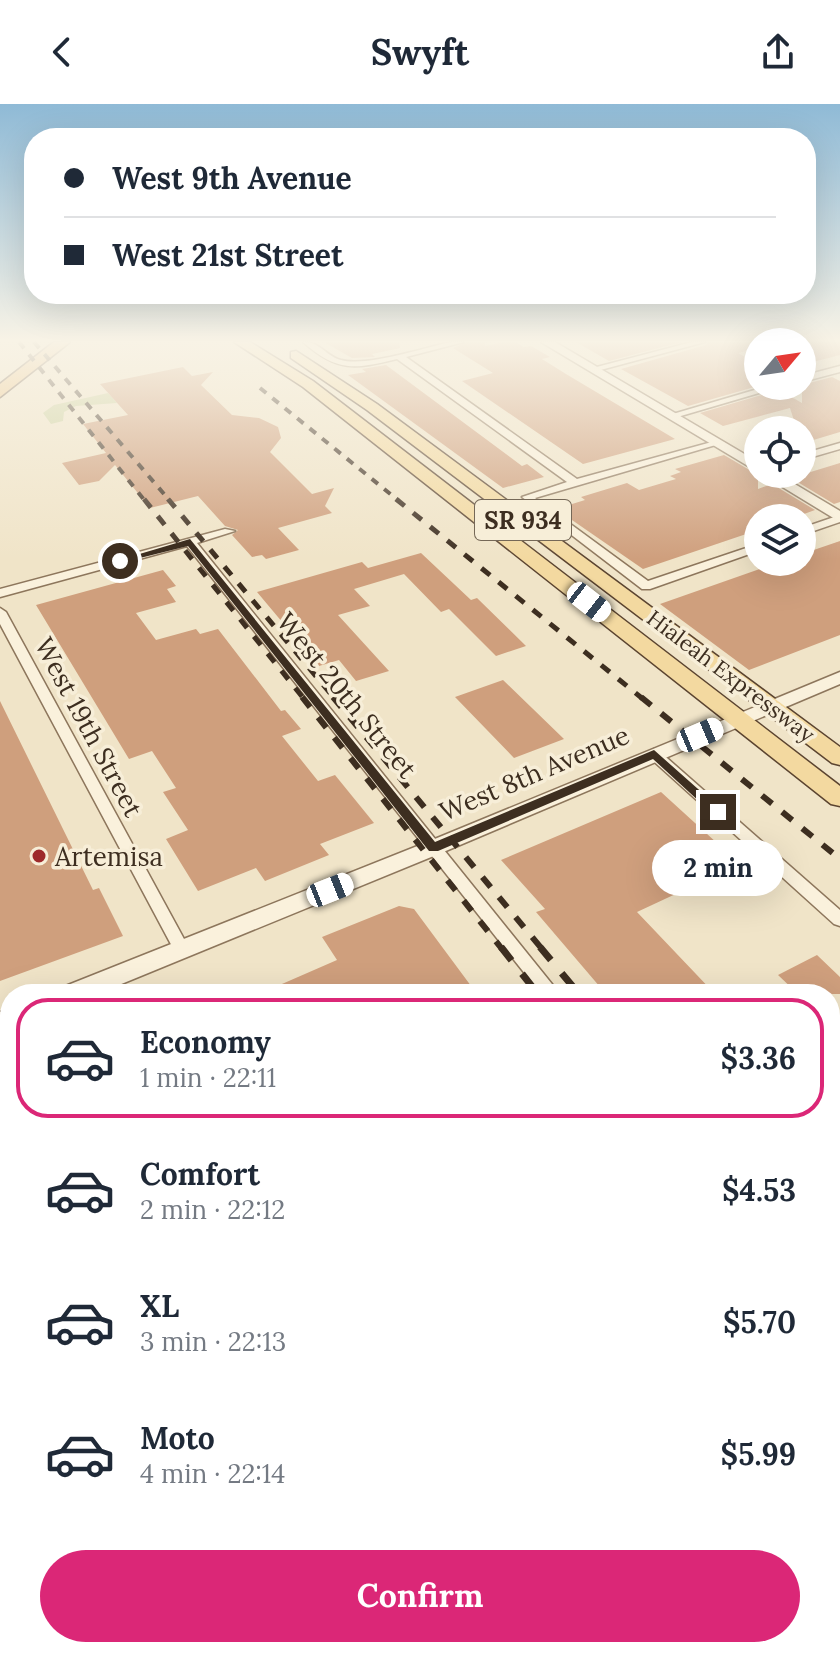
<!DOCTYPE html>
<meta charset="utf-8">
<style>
:root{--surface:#fff;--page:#f6f6f7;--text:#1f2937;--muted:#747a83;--line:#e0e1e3;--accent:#db2777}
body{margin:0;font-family:Lora,serif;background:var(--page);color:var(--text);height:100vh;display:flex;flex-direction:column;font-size:30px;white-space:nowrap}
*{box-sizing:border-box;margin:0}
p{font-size:26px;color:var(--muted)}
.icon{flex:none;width:44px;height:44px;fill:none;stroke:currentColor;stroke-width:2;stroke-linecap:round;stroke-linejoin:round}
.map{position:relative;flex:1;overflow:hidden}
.drawer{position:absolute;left:0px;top:880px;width:840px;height:674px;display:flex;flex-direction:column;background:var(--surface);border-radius:32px 32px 0 0;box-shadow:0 8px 32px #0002}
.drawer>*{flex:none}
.hud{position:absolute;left:24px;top:24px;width:792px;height:176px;border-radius:32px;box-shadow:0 8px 32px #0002;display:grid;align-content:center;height:176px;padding:0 40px;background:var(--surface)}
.needle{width:52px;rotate:61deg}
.fabs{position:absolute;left:744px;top:224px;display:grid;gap:16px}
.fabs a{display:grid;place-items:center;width:72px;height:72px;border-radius:50%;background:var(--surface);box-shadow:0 8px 32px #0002;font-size:40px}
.end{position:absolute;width:36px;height:36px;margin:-18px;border:10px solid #3d2e20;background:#fff;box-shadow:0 0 0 4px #fff}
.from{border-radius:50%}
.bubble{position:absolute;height:56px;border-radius:28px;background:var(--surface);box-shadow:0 8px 32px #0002;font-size:26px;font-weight:700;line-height:56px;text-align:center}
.car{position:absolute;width:24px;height:48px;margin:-24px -12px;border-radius:10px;box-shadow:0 0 6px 2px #0007;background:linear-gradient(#fff 24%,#345 0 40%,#fff 0 76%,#345 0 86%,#fff 0)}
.hud b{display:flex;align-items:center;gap:28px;height:76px;font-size:30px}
.hud b+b{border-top:2px solid var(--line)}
.hud i{width:20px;height:20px;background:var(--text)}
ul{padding:14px 0 0;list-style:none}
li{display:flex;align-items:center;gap:24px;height:120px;margin:0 16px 12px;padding:0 24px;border:4px solid transparent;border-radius:32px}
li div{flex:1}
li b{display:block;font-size:30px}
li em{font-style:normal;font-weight:700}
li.selected{border-color:var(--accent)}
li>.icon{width:72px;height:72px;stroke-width:1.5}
.cta{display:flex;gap:16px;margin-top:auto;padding:16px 40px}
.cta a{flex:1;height:92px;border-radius:48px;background:var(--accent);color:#fff;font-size:32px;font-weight:700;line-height:92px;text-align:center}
header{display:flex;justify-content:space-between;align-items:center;height:104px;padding:0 40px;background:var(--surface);font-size:36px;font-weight:700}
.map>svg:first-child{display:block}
.green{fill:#c9cf9b}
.building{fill:#cf9f7d}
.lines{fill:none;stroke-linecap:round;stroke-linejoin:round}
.minor-casing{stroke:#8d765c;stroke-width:3}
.tertiary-casing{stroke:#8d765c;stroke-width:3}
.primary-casing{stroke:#5b4430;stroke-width:3}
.trunk-casing{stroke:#5b4430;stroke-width:3}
.minor{fill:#faf1dc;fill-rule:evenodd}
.tertiary{fill:#faf1dc;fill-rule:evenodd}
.primary{fill:#f3d9a0;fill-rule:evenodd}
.trunk{fill:#eabe7c;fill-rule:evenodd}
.rail-far4{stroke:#3d2e20;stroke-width:4;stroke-dasharray:8 8;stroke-linecap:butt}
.rail-far3{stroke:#3d2e20;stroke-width:5;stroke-dasharray:11 11;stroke-linecap:butt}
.rail-far2{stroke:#3d2e20;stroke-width:6;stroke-dasharray:13 13;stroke-linecap:butt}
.rail-far1{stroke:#3d2e20;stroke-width:7;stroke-dasharray:17 17;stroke-linecap:butt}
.rail{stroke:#3d2e20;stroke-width:9;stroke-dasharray:21 21;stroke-linecap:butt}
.route{fill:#3d2e20}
.poi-dot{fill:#9e2a2b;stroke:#f7eed8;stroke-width:3}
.labels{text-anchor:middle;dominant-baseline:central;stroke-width:7;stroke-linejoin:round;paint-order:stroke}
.far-street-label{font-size:22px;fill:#3d2e20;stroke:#f7eed8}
.shield{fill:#f7eed8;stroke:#756857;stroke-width:2}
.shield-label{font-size:24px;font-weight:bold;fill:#3d2e20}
.street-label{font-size:26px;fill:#3d2e20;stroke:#f7eed8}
.poi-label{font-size:26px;fill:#3d2e20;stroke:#f7eed8;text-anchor:start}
</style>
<header><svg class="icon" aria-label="back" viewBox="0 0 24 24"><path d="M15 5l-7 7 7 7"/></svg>Swyft<svg class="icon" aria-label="share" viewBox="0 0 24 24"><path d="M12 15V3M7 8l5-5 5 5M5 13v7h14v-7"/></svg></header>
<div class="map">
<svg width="840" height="1553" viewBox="0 0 840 1553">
<rect width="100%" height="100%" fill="#f0e4c8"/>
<path class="green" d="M108,289L117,299L76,302L64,308L63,317L51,320L43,309L54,301Z"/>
<path class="building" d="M324,238H399L400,244L372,250L375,253L352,254Z
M467,238H485V242L504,238H515L524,243L531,242L550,253L542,255L566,270L675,335L583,360L462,277L493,269L453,244Z
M576,238H682L609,257Z
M708,238H762H758V244L738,249L758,260V267L748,270L758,275V282L688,302L621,265L706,241Z
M777,238H840V251L805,260L816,265L802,269V238Z
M386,261L522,362L527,360L544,373L503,384L348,271L366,268L362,265Z
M183,263L192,272L213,268L201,281L232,311L259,314L278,323L281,334L270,348L312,390L334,384L325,402L332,409L278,424L299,446L266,455L262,451L252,453L232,431L238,426L225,422L198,392L150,404L115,361L99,377L79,381L62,359L106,349L83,320L128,311L100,280Z
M832,273L840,277V328L810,337L808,326H797L790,304L723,322L700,309L779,286L802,299V281Z
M724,351L758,371V385L772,380L815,406L793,414H758V426L643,465L556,405L585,396L581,393L627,379L639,386L676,375L670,372L681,368L675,365Z
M840,359V398L834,400L791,374Z
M840,437V531L749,566L660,500L780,458H802V450Z
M421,449L471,496L477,494L526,542L496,552L449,505L441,508L404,470L354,485L370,502L338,511L389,567L356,577L339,556L319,562L257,488L362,458L368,464Z
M163,466L176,482L167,485L176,498L136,509L156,536L196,525L200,530L218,525L281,607L285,606L301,625L282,632L318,677L335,671L374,719L320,740L329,751L265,777L256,764L198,787L166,735L188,726L163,688L176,684L152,647L129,655L36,501Z
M503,576L564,635L514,654L455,593Z
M0,597L93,786L99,784L123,832L0,877Z
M661,688L740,760L637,808L715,890H606L536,808L545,805L501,756Z
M399,802L414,805L477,890H259L337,856L322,833Z
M817,851L840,873V890H798L778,871Z"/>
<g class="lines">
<defs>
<path id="minor" d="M303,238C319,237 326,252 341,256C366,263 423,244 451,238H464L406,253L577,375L719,336V340L535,394L648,477L758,440V447L650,485H642L522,393L567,378L397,255C355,265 338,269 303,238Z
M692,238H705L593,268L589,265Z
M840,262V268L802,278V272Z
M768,282H783L674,314L666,312Z
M840,339V345L802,356V350Z
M840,411V418L802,431V424Z
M225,425L235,427L197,439L560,890H541L187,442L0,493V485Z
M0,504L6,508L190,846L188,851H176L174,846L0,520Z
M654,645L659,647L840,806V822L834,820L649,653L647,650Z
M830,1225L840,1231V1259L830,1254Z
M0,1499L10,1505V1544H21L23,1553H0Z"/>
<path id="tertiary" d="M541,238H555L758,358V368Z
M761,370H778L840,407V418Z
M840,568V580L441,749L97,890H60L63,883L425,739Z
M10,905V926L0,929V908Z"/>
<path id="primary" d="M234,238H250L313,277L840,682V702L831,700L303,283Z
M296,247L377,300L840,643V661L832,659L367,306L291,254V248Z"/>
<path id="trunk" d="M54,238H70L0,293V280Z"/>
</defs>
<use href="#minor" class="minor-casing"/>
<use href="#tertiary" class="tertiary-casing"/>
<use href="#primary" class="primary-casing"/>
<use href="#trunk" class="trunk-casing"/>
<use href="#minor" class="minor"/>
<use href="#tertiary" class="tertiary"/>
<use href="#primary" class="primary"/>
<use href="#trunk" class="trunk"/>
<path class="rail-far4" d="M19,238L145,397
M34,238L170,397
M260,284L399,397"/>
<path class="rail-far3" d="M144,395L304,595
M168,395L335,595
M396,395L643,595"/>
<path class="rail-far2" d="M302,593L502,845
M333,593L542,845
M641,593L840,755"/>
<path class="rail-far1" d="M501,843L538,890
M540,843L579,890"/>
<path class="rail" d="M830,1194L840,1206
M830,1259L840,1271"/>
</g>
<linearGradient id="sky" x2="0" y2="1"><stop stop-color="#8fbad6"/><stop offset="0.52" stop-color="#f8f3e6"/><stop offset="1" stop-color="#f8f3e6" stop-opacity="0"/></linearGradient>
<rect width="840" height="455" fill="url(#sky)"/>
<path class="route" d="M190,435L435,738L654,646L724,708L714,711L653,655L438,747H429L188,442L120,459L116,457Z"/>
<circle class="poi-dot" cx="39" cy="752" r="8"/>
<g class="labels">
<g class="far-street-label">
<text transform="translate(731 572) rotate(37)">Hialeah Expressway</text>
</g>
<rect class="shield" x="475" y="396" width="96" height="40" rx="6"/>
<g class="shield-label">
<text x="523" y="416">SR 934</text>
</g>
<g class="street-label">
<text transform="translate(347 591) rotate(51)">West 20th Street</text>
<text transform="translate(89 623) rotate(62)">West 19th Street</text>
<text transform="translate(534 669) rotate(-23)">West 8th Avenue</text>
</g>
<g class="poi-label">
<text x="55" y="752">Artemisa</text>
</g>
</g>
</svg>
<div class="fabs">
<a><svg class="needle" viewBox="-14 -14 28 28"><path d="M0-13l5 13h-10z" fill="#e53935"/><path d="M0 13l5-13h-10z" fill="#747a83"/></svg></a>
<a><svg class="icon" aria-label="locate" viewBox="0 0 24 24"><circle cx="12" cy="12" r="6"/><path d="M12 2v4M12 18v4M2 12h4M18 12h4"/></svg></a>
<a><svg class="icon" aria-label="layers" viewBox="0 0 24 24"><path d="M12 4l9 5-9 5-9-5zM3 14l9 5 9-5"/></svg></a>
</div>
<i class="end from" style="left:120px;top:457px"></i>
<i class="end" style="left:718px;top:708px"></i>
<div class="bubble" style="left:652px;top:736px;width:132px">2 min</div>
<i class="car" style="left:589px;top:498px;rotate:128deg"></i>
<i class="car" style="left:700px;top:631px;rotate:67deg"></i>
<i class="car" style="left:330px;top:786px;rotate:68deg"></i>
<div class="hud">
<b><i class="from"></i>West 9th Avenue</b>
<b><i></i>West 21st Street</b>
</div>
<section class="drawer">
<ul>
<li class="selected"><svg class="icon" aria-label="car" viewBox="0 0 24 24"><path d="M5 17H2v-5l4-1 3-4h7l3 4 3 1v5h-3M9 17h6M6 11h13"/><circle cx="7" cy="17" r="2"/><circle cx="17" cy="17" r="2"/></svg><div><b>Economy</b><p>1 min · 22:11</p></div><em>$3.36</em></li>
<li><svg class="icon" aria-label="car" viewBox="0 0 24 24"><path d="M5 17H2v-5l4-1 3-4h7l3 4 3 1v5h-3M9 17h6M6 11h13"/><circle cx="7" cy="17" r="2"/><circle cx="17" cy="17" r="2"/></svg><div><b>Comfort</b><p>2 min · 22:12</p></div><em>$4.53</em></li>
<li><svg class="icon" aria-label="car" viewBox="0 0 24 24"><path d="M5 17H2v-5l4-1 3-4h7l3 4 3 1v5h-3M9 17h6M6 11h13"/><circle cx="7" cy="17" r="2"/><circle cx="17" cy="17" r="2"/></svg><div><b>XL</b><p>3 min · 22:13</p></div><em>$5.70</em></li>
<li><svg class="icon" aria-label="car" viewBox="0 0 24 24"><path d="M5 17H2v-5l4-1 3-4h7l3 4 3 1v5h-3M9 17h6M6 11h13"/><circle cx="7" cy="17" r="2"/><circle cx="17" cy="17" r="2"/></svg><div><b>Moto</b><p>4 min · 22:14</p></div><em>$5.99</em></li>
</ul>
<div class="cta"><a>Confirm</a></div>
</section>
</div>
